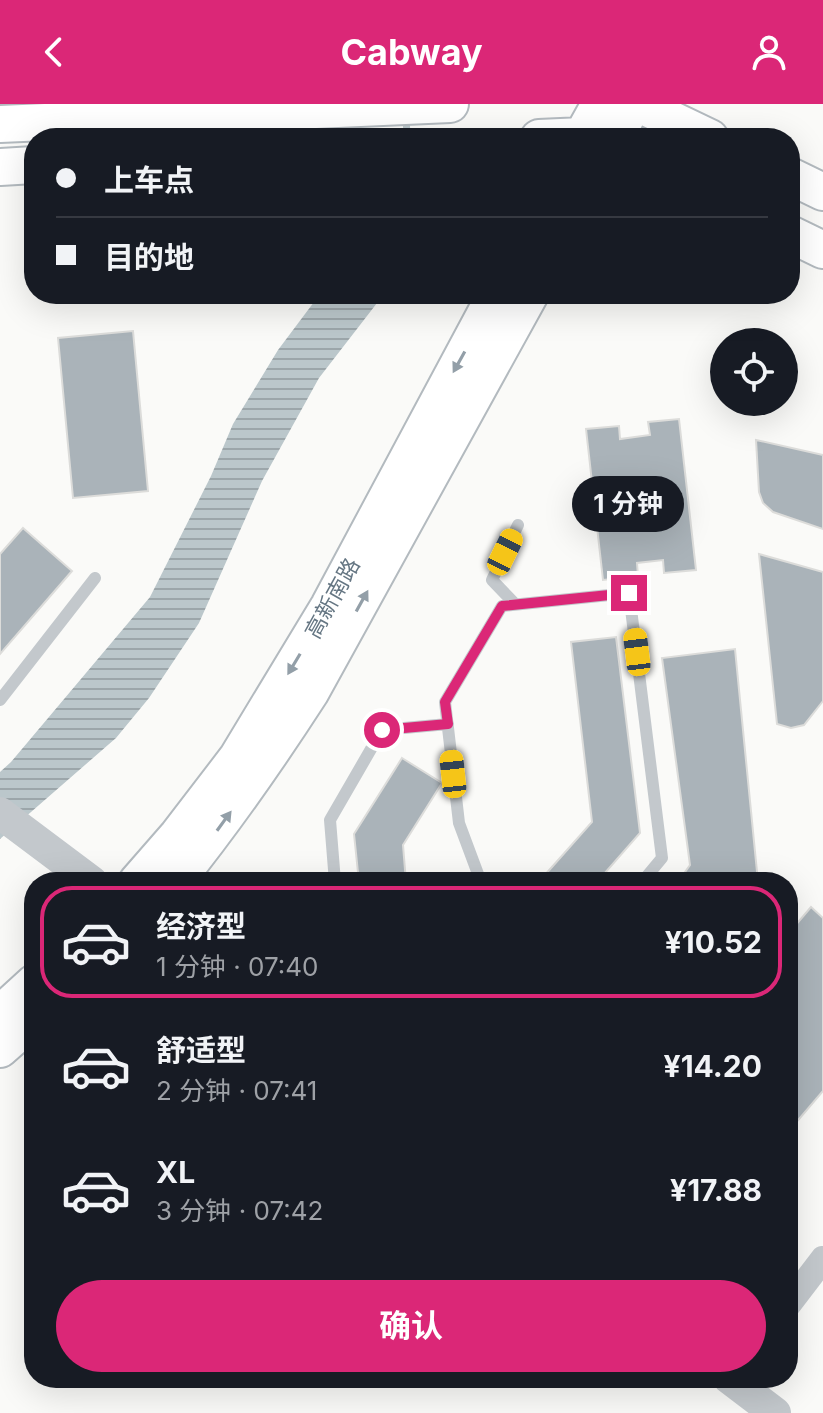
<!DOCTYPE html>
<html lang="zh">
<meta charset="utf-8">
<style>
:root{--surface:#171b24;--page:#20242c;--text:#f1f3f6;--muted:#9ea1a6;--line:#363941;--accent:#db2777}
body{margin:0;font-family:Inter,"Noto Sans SC",sans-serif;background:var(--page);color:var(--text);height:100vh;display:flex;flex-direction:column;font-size:30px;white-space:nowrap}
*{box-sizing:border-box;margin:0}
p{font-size:26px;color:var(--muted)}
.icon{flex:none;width:44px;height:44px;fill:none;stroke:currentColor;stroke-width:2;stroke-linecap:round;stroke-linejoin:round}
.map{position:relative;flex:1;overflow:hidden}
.sheet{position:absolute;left:24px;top:768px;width:774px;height:516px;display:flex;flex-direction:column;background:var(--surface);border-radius:32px;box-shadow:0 8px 32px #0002}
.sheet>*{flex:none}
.guide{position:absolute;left:24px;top:24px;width:776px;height:176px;border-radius:32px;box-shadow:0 8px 32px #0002;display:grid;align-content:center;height:176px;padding:0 32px;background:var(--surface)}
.buttons{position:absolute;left:710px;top:224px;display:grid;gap:16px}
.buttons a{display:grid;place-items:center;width:88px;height:88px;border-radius:50%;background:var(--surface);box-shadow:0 8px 32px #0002;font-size:40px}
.end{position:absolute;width:36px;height:36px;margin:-18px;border:10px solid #db2777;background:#fff;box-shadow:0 0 0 4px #fff}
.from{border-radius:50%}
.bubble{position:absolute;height:56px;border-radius:28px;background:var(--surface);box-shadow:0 8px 32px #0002;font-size:26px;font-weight:700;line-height:56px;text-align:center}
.car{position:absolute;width:24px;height:48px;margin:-24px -12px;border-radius:10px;box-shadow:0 0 6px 2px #0007;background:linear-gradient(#f5c518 24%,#345 0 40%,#f5c518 0 76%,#345 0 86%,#f5c518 0)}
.guide b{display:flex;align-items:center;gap:28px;height:76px;font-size:30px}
.guide b+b{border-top:2px solid var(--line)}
.guide i{width:20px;height:20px;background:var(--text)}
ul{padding:14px 0 0;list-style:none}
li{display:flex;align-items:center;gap:24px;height:112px;margin:0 16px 12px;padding:0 16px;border:4px solid transparent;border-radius:32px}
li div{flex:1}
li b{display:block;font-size:30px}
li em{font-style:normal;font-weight:700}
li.current{border-color:var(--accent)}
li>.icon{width:72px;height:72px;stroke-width:1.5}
.cta{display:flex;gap:16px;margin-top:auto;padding:16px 32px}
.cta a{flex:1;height:92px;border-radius:48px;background:var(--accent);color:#fff;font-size:32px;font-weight:700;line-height:92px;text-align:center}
header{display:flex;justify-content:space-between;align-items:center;height:104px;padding:0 32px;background:var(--accent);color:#fff;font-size:36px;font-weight:700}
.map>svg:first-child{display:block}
.water{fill:url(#water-rules)}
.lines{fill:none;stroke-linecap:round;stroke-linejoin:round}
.stream{stroke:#bbc7cb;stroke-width:7}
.building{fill:#aab3b9;stroke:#dcdcda;stroke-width:2}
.secondary-casing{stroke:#b3babf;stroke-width:40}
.service{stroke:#c3c8cc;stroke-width:12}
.minor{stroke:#c3c8cc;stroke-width:26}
.tertiary{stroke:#c3c8cc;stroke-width:32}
.secondary{stroke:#fff;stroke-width:36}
.oneway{fill:#939fa8}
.route{stroke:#db2777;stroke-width:10}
.labels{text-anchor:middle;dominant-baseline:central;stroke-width:8;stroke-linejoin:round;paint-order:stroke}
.street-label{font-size:22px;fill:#657683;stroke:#fff}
</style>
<header><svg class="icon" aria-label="back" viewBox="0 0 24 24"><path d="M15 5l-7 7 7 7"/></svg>Cabway<svg class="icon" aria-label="person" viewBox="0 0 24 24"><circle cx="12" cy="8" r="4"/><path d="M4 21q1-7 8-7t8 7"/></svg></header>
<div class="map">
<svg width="823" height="1309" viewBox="0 0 823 1309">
<defs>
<pattern id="water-rules" width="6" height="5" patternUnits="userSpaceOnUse" patternTransform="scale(2)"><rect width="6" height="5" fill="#bbc7cb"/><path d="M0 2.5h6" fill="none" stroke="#9ca6aa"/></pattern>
</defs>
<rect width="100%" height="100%" fill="#fafaf8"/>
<path class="water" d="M320,190H384L319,274L262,377L199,519L149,594L116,634L0,735V668L11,658L150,493L211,372L233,320L278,246Z"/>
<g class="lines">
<path class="stream" d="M406,10L407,34"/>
</g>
<path class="building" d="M133,227L148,387L73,394L58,234Z
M679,315L696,466L664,469L663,456L637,459L638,472L603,476L586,325L619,322L620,335L650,331L648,318Z
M756,336L823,351V425L773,408L763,399L759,388Z
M23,424L72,467L0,550V450Z
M759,450L823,468V597L804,621L791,624L777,620Z
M616,533L640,729L597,778H551L544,772L592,718L571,538Z
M735,545L758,778H678L690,761L662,554Z
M402,654L442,679L403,741L406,778H359L354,730Z
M811,803L823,814V987L788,1028V830Z"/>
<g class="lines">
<defs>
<path id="secondary" d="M639,0L710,34
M0,20L450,0
M539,34L583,32L587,34
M581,34L600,0
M615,34L633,0
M0,63L34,61
M790,72L823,88
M790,130L823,146
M137,778L178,731L237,654L329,502L496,190
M175,778C224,717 268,654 310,589L530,190
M0,910L34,879
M0,945L34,915"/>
</defs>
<use href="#secondary" class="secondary-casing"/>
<path class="service" d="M515,500L492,476L518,421
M0,596L95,474
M335,778L330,716L382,626L448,620
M481,778L459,719L445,598L502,502L629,489L662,754L642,778"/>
<path class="minor" d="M788,1201L823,1155"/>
<path class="tertiary" d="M0,709L92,778
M729,1274L775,1309"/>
<use href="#secondary" class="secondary"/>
</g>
<defs><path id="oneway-solid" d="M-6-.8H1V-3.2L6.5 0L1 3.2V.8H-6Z" transform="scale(2)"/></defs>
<g class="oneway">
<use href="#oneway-solid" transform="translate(459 258) rotate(119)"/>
<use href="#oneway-solid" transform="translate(362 497) rotate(-61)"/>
<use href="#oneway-solid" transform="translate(294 560) rotate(121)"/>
<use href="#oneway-solid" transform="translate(224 717) rotate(-54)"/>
</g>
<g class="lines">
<path class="route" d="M382,626L448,620L445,598L502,502L629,489"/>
</g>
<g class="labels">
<g class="street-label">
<text transform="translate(332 494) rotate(-61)">高新南路</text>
</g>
</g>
</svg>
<div class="buttons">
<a><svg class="icon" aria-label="locate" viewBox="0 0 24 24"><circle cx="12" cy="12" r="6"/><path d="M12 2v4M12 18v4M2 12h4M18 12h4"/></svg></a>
</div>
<i class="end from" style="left:382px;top:626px"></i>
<i class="end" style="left:629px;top:489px"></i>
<div class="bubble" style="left:572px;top:372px;width:112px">1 分钟</div>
<i class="car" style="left:505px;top:448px;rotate:26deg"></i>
<i class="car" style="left:637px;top:548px;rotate:353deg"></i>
<i class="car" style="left:453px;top:670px;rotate:354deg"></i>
<div class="guide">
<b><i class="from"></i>上车点</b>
<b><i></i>目的地</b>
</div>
<section class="sheet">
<ul>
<li class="current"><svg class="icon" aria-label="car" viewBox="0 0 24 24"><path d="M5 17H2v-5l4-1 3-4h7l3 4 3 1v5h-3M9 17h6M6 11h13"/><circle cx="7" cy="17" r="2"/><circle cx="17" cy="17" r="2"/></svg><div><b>经济型</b><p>1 分钟 · 07:40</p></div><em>¥10.52</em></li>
<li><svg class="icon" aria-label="car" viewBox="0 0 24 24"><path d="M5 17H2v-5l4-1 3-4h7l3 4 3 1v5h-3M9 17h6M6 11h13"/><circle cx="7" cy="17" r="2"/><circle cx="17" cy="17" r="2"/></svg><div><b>舒适型</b><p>2 分钟 · 07:41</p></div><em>¥14.20</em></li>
<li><svg class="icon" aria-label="car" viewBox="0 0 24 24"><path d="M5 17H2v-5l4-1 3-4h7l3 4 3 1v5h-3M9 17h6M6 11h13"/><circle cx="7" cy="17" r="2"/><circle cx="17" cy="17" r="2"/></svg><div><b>XL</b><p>3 分钟 · 07:42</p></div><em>¥17.88</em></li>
</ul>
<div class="cta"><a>确认</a></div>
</section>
</div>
